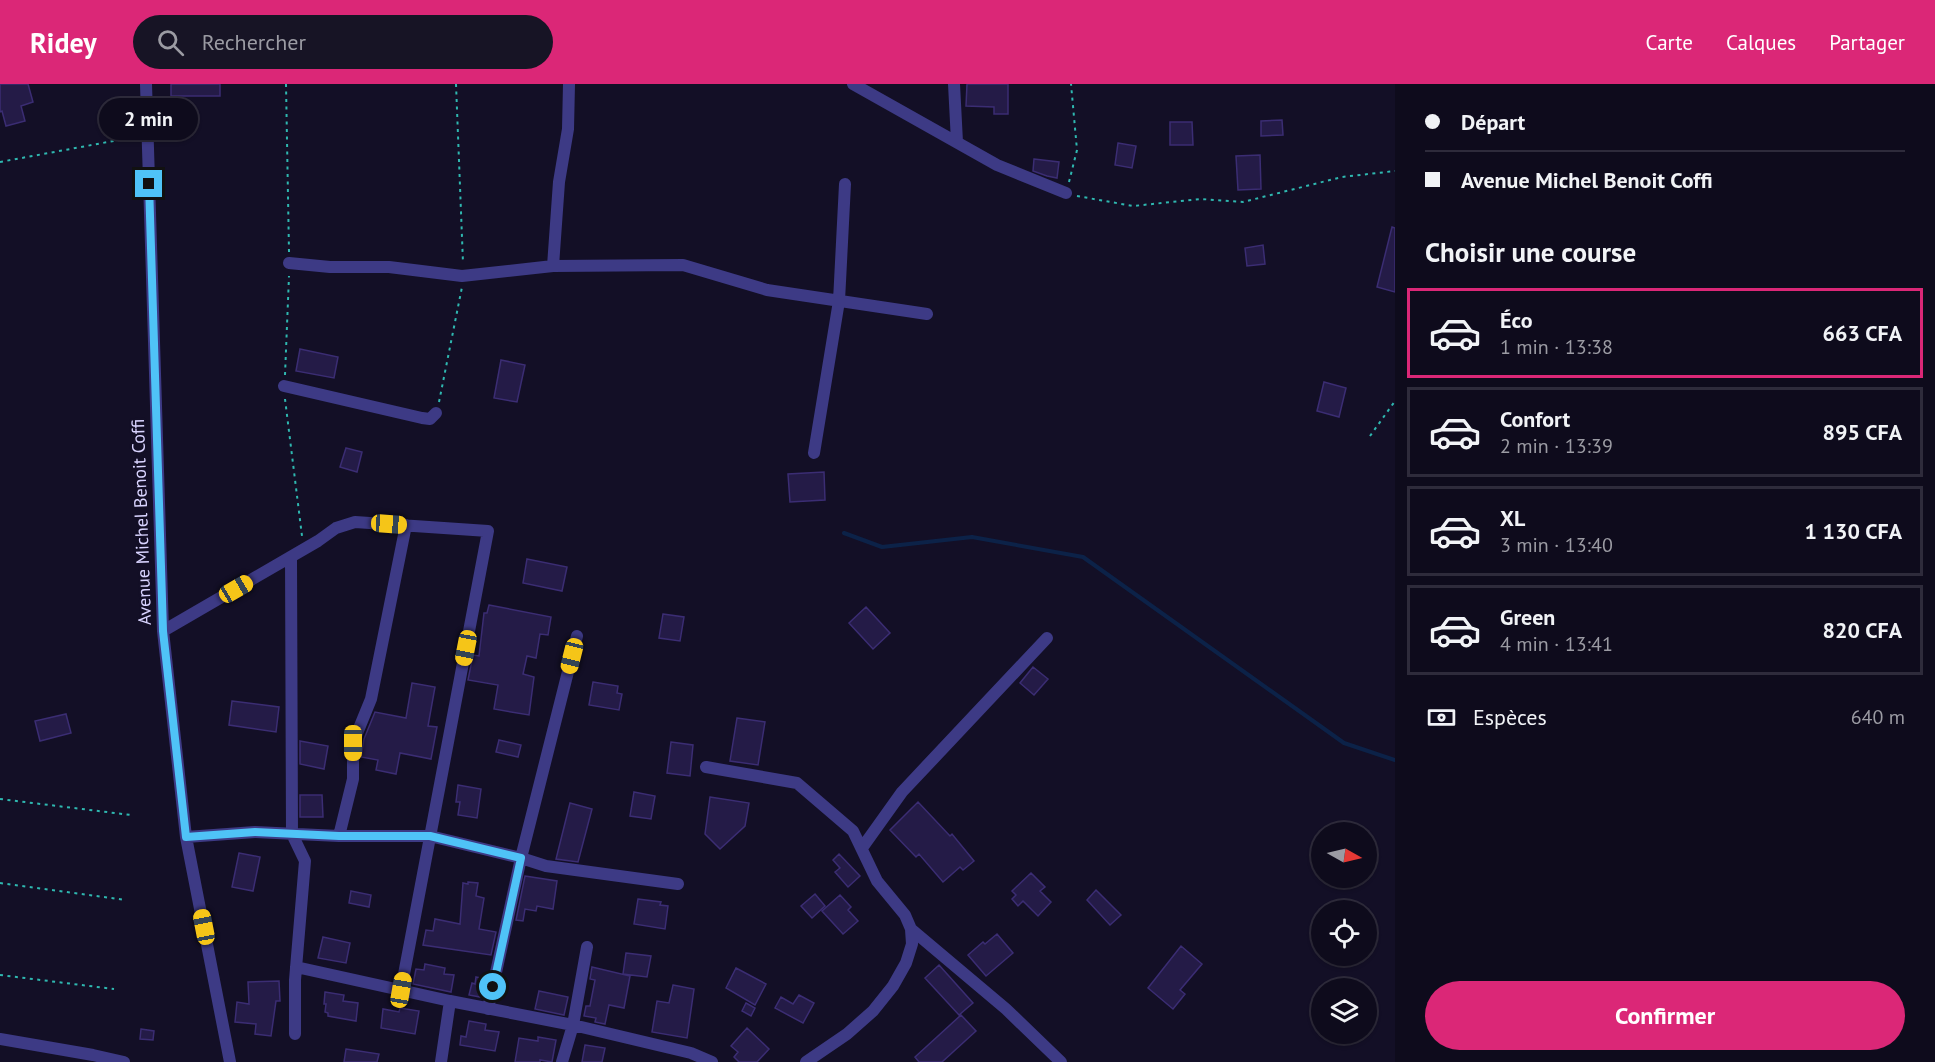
<!DOCTYPE html>
<html lang="fr">
<meta charset="utf-8">
<style>
:root{--surface:#0e0b1c;--page:#171425;--text:#f1f3f6;--muted:#9b9ba3;--line:#2e2b3b;--accent:#db2777}
body{margin:0;font-family:"PT Sans",sans-serif;background:var(--page);color:var(--text);height:100vh;display:flex;flex-direction:column;font-size:22px;white-space:nowrap}
*{box-sizing:border-box;margin:0}
p{font-size:20px;color:var(--muted)}
.icon{flex:none;width:33px;height:33px;fill:none;stroke:currentColor;stroke-width:2;stroke-linecap:round;stroke-linejoin:round}
.map{position:relative;flex:1;overflow:hidden}
.drawer{display:flex;flex-direction:column;background:var(--surface);width:540px}
.drawer>*{flex:none}
.guide{display:grid;align-content:center;height:132px;padding:0 30px;background:var(--surface)}
.needle{width:39px;rotate:98deg}
.fabs{position:absolute;left:1311px;top:738px;display:grid;gap:12px}
.fabs a{display:grid;place-items:center;width:66px;height:66px;border-radius:50%;background:var(--surface);box-shadow:0 2px 4px #0004,0 0 0 2px var(--line);font-size:30px}
.end{position:absolute;width:27px;height:27px;margin:-14px;border:8px solid #4fc3f7;background:#111;box-shadow:0 0 0 3px #111}
.from{border-radius:50%}
.bubble{position:absolute;height:42px;border-radius:21px;background:var(--surface);box-shadow:0 2px 4px #0004,0 0 0 2px var(--line);font-size:20px;font-weight:700;line-height:42px;text-align:center}
.car{position:absolute;width:18px;height:36px;margin:-18px -9px;border-radius:8px;box-shadow:0 0 4px 2px #0007;background:linear-gradient(#f5c518 24%,#345 0 40%,#f5c518 0 76%,#345 0 86%,#f5c518 0)}
.guide b{display:flex;align-items:center;gap:21px;height:57px;font-size:22px}
.guide b+b{border-top:2px solid var(--line)}
.guide i{width:15px;height:15px;background:var(--text)}
ul{padding:0;list-style:none}
li{display:flex;align-items:center;gap:18px;height:90px;margin:0 12px 9px;padding:0 18px;border:3px solid var(--line);border-radius:0px}
li div{flex:1}
li b{display:block;font-size:22px}
li em{font-style:normal;font-weight:700}
li.current{border-color:var(--accent)}
li>.icon{width:54px;height:54px;stroke-width:1.5}
h2{padding:0 30px;font-size:27px;line-height:72px}
.pay{display:flex;align-items:center;gap:15px;height:66px;padding:0 30px;font-size:22px}
.pay p{margin-inline-start:auto}
.button{display:flex;gap:12px;margin-top:auto;padding:12px 30px}
.button a{flex:1;height:69px;border-radius:36px;background:var(--accent);color:#fff;font-size:24px;font-weight:700;line-height:69px;text-align:center}
header{display:flex;align-items:center;gap:36px;box-sizing:border-box;height:84px;padding:0 30px;background:var(--accent);color:#fff}
header strong{font-size:28px}
nav{display:flex;gap:33px;margin-inline-start:auto;font-size:21px}
.search{width:420px;height:54px;background:var(--page);display:flex;align-items:center;gap:15px;box-sizing:border-box;padding:0 21px;border-radius:33px;color:var(--muted);font-size:22px}
main{display:flex;flex:1;min-height:0}
.map>svg:first-child{display:block}
.lines{fill:none;stroke-linecap:round;stroke-linejoin:round}
.stream{stroke:#0c2248;stroke-width:4}
.building{fill:#241b47;stroke:#3b2d73;stroke-width:1.5}
.path{stroke:#2fb8b0;stroke-width:2;stroke-dasharray:3 4.5;stroke-linecap:butt}
.minor{stroke:#3d3a85;stroke-width:12}
.route{stroke:#4fc3f7;stroke-width:8}
.labels{text-anchor:middle;dominant-baseline:central;stroke-width:4.5;stroke-linejoin:round;paint-order:stroke}
.street-label{font-size:18px;fill:#d9d4ff;stroke:#130f26}
</style>
<header>
<strong>Ridey</strong>
<div class="search"><svg class="icon" aria-label="search" viewBox="0 0 24 24"><circle cx="10" cy="10" r="6"/><path d="M15 15l6 6"/></svg>Rechercher</div>
<nav><a>Carte</a><a>Calques</a><a>Partager</a></nav>
</header>
<main>
<div class="map">
<svg width="1395" height="978" viewBox="0 0 1395 978">
<rect width="100%" height="100%" fill="#130f26"/>
<g class="lines">
<path class="stream" d="M844,449L882,463L972,453L1083,473L1344,659L1395,676"/>
</g>
<path class="building" d="M0,0H28L33,18L21,22L25,37L6,42L2,27L0,28Z
M171,0H220V12H171Z
M967,0H1008V30H994V23L966,22Z
M1282,36L1283,51L1261,52V37Z
M1170,38H1192L1193,61H1170Z
M1118,59L1136,62L1132,84L1115,81Z
M1260,71L1261,105L1238,106L1236,72Z
M1034,75L1059,78L1057,94L1047,92L1033,87Z
M1392,143L1395,144V208L1377,203Z
M1263,161L1265,180L1247,182L1245,164Z
M300,265L338,273L334,294L296,287Z
M501,276L525,281L517,318L494,314Z
M1324,298L1346,304L1339,333L1317,327Z
M346,364L362,368L357,388L340,383Z
M824,388L825,416L790,418L788,390Z
M527,475L567,483L562,507L523,499Z
M489,521L551,533L548,551L540,550L536,574L527,572L523,590L534,593L529,631L494,625L498,601L468,596L473,571L479,572L484,529H487Z
M866,523L890,549L873,565L849,539Z
M663,530L684,533L680,557L659,554Z
M1033,583L1048,595L1034,611L1020,599Z
M593,598L618,602L617,609L622,610L619,626L589,621Z
M412,599L435,603L428,642L437,643L431,675L400,669L396,690L376,686L378,676L361,673L364,655L375,628L406,634Z
M232,617L279,623L276,648L229,641Z
M66,630L71,649L40,657L35,637Z
M737,634L765,638L758,681L730,677Z
M499,656L521,661L518,673L496,668Z
M300,657L328,662L324,685L300,680Z
M671,658L693,661L690,692L667,689Z
M458,701L481,705L477,734L458,731L460,718H456Z
M634,708L655,712L651,735L630,732Z
M300,711H322L323,733H300Z
M710,713L749,719L745,742L720,765L705,750Z
M918,718L950,752L952,750L974,777L963,786L960,783L943,798L919,770L916,773L890,746Z
M570,719L592,725L578,778L556,775Z
M239,769L260,773L253,807L232,803Z
M839,770L860,792L848,803L835,788L840,784L833,776Z
M1031,789L1045,803L1040,807L1051,818L1038,832L1023,817L1018,822L1012,815L1016,811L1012,807Z
M525,792L557,797L553,825L537,822L536,827L525,825L523,837L516,836Z
M468,798L478,799L476,812L484,814L479,845L496,848L491,871L423,861L426,846L433,847L435,835L460,840L463,799L468,800Z
M1096,806L1121,831L1110,841L1087,816Z
M351,807L371,811L369,823L349,819Z
M815,810L825,822L812,834L801,822Z
M840,811L851,823L848,826L858,837L843,850L822,827Z
M638,815L661,818L660,821L668,822L665,845L634,840Z
M997,850L1013,869L986,892L968,871L983,858L985,860Z
M323,853L350,859L346,879L318,874Z
M1181,862L1202,880L1180,906L1185,910L1173,925L1148,904Z
M626,869L651,872L647,893L623,890Z
M425,880L445,884L444,890L454,891L451,908L413,900L416,885L424,886Z
M939,881L973,919L959,931L925,894Z
M592,883L630,892L624,924L609,921L605,940L595,938L596,934L584,932L586,922H590L595,896L590,895Z
M736,884L766,900L755,921L726,904Z
M476,893L486,895L483,911H480V913L469,911L472,899L475,900Z
M279,897L280,917H276L271,952L255,950L256,940L235,938L237,918L249,920L248,898Z
M673,901L694,905L687,954L652,948L657,917L669,919Z
M539,907L568,913L564,931L535,925Z
M325,908L344,911L343,917L358,919L356,937L328,932V929L325,928L326,920H324Z
M799,911L814,919L803,939L775,924L781,913L793,920Z
M746,919L755,924L751,932L742,927Z
M400,924L419,927L415,950L381,944L383,925L399,928Z
M961,931L976,947L942,978H919L915,973Z
M469,937L486,940L485,946L499,948L495,967L460,961L461,952L466,953Z
M747,944L769,965L757,978H739L734,973L738,968L731,962Z
M141,945L154,947L153,956L140,955Z
M538,953L556,956L552,978L540,976V978H515L519,954L538,957Z
M585,961L605,964L602,978H582Z
M346,965L379,970L377,978H344Z"/>
<g class="lines">
<path class="path" d="M286,0L289,168
M456,0L463,179
M0,78L135,53
M1069,98L1077,66L1071,0
M1077,112L1133,122L1201,115L1243,118L1342,93L1395,87
M285,291L289,192
M285,315L302,452
M439,318L462,203
M1370,352L1395,317
M0,715L131,731
M0,799L126,816
M0,891L114,905"/>
<path class="minor" d="M146,0L163,547L186,753L230,978
M853,0L997,81L1066,109
M954,0L957,58
M289,179L330,183H389L462,192L553,182L683,181L767,206L927,230
M553,182L559,98L568,45L569,0
M284,302L422,334L430,335L436,329
M814,369L839,217L845,100
M291,473L292,750L305,777L295,896V950
M163,547L318,457L336,444L355,438L488,447L401,906
M706,683L797,699L853,747L877,797L905,831L911,845L912,860L906,879L893,902L873,927L847,950L806,978
M339,752L353,695V659L371,615L406,441
M186,753L255,748L339,752H430L521,774L546,782L678,800
M862,764L902,708L1047,554
M911,845L1006,925L1061,978
M296,883L450,917L573,941L691,969L712,978
M488,925L521,774L577,552
M0,955L93,971L124,978
M441,978L450,917
M562,978L573,941L587,863"/>
</g>
<g class="lines">
<path class="route" d="M149,100L163,547L186,753L255,748L339,752H430L521,774L493,903"/>
</g>
<g class="labels">
<g class="street-label">
<text transform="translate(141 438) rotate(-92)">Avenue Michel Benoit Coffi</text>
</g>
</g>
</svg>
<div class="fabs">
<a><svg class="needle" viewBox="-14 -14 28 28"><path d="M0-13l5 13h-10z" fill="#e53935"/><path d="M0 13l5-13h-10z" fill="#9b9ba3"/></svg></a>
<a><svg class="icon" aria-label="locate" viewBox="0 0 24 24"><circle cx="12" cy="12" r="6"/><path d="M12 2v4M12 18v4M2 12h4M18 12h4"/></svg></a>
<a><svg class="icon" aria-label="layers" viewBox="0 0 24 24"><path d="M12 4l9 5-9 5-9-5zM3 14l9 5 9-5"/></svg></a>
</div>
<i class="end from" style="left:493px;top:903px"></i>
<i class="end" style="left:149px;top:100px"></i>
<div class="bubble" style="left:99px;top:14px;width:99px">2 min</div>
<i class="car" style="left:389px;top:440px;rotate:94deg"></i>
<i class="car" style="left:236px;top:505px;rotate:60deg"></i>
<i class="car" style="left:466px;top:564px;rotate:191deg"></i>
<i class="car" style="left:572px;top:572px;rotate:194deg"></i>
<i class="car" style="left:353px;top:659px;rotate:180deg"></i>
<i class="car" style="left:204px;top:843px;rotate:349deg"></i>
<i class="car" style="left:401px;top:906px;rotate:10deg"></i>
</div>
<section class="drawer">
<div class="guide">
<b><i class="from"></i>Départ</b>
<b><i></i>Avenue Michel Benoit Coffi</b>
</div>
<h2>Choisir une course</h2>
<ul>
<li class="current"><svg class="icon" aria-label="car" viewBox="0 0 24 24"><path d="M5 17H2v-5l4-1 3-4h7l3 4 3 1v5h-3M9 17h6M6 11h13"/><circle cx="7" cy="17" r="2"/><circle cx="17" cy="17" r="2"/></svg><div><b>Éco</b><p>1 min · 13:38</p></div><em>663 CFA</em></li>
<li><svg class="icon" aria-label="car" viewBox="0 0 24 24"><path d="M5 17H2v-5l4-1 3-4h7l3 4 3 1v5h-3M9 17h6M6 11h13"/><circle cx="7" cy="17" r="2"/><circle cx="17" cy="17" r="2"/></svg><div><b>Confort</b><p>2 min · 13:39</p></div><em>895 CFA</em></li>
<li><svg class="icon" aria-label="car" viewBox="0 0 24 24"><path d="M5 17H2v-5l4-1 3-4h7l3 4 3 1v5h-3M9 17h6M6 11h13"/><circle cx="7" cy="17" r="2"/><circle cx="17" cy="17" r="2"/></svg><div><b>XL</b><p>3 min · 13:40</p></div><em>1 130 CFA</em></li>
<li><svg class="icon" aria-label="car" viewBox="0 0 24 24"><path d="M5 17H2v-5l4-1 3-4h7l3 4 3 1v5h-3M9 17h6M6 11h13"/><circle cx="7" cy="17" r="2"/><circle cx="17" cy="17" r="2"/></svg><div><b>Green</b><p>4 min · 13:41</p></div><em>820 CFA</em></li>
</ul>
<div class="pay"><svg class="icon" aria-label="cash" viewBox="0 0 24 24"><path d="M3 7h18v10H3z"/><circle cx="12" cy="12" r="2"/></svg>Espèces<p>640 m</p></div>
<div class="button"><a>Confirmer</a></div>
</section>
</main>
